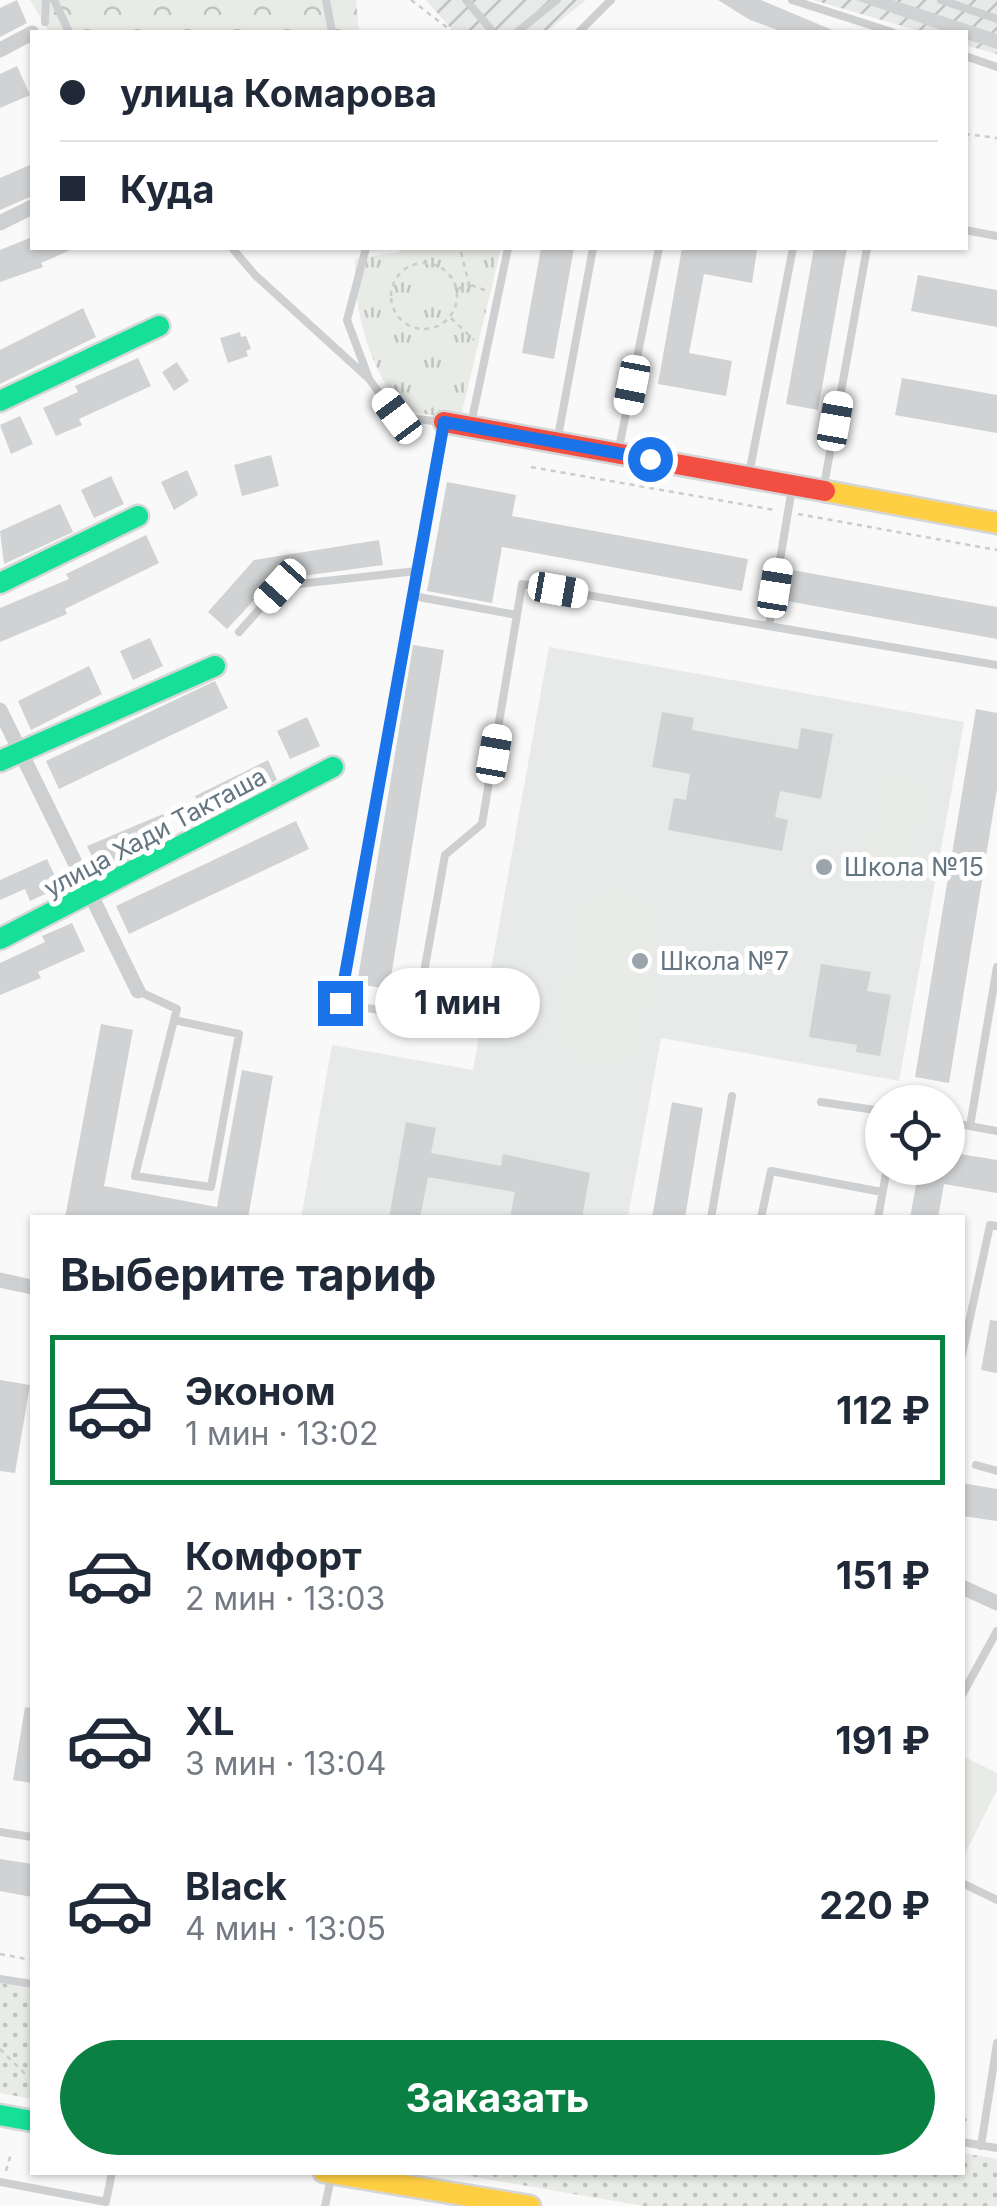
<!DOCTYPE html>
<html lang="ru">
<meta charset="utf-8">
<style>
:root{--surface:#fff;--page:#f6f6f7;--text:#1f2937;--muted:#747a83;--line:#e0e1e3;--accent:#0b8043}
body{margin:0;font-family:Inter,sans-serif;background:var(--page);color:var(--text);height:100vh;display:flex;flex-direction:column;font-size:38px;white-space:nowrap}
*{box-sizing:border-box;margin:0}
p{font-size:32px;color:var(--muted)}
.icon{flex:none;width:55px;height:55px;fill:none;stroke:currentColor;stroke-width:2;stroke-linecap:round;stroke-linejoin:round}
.map{position:relative;flex:1;overflow:hidden}
.sheet{position:absolute;left:30px;top:1215px;width:935px;height:960px;display:flex;flex-direction:column;background:var(--surface);border-radius:0px;box-shadow:0 2px 8px #0004}
.sheet>*{flex:none}
.top-card{position:absolute;left:30px;top:30px;width:938px;height:220px;border-radius:0px;box-shadow:0 2px 8px #0004;display:grid;align-content:center;height:220px;padding:0 30px;background:var(--surface)}
.controls{position:absolute;left:865px;top:1085px;display:grid;gap:20px}
.controls a{display:grid;place-items:center;width:100px;height:100px;border-radius:50%;background:var(--surface);box-shadow:0 2px 8px #0004;font-size:50px}
.end{position:absolute;width:45px;height:45px;margin:-22px;border:12px solid #1a73e8;background:#fff;box-shadow:0 0 0 5px #fff}
.from{border-radius:50%}
.bubble{position:absolute;height:70px;border-radius:35px;background:var(--surface);box-shadow:0 2px 8px #0004;font-size:32px;font-weight:700;line-height:70px;text-align:center}
.car{position:absolute;width:30px;height:60px;margin:-30px -15px;border-radius:12px;box-shadow:0 0 8px 2px #0007;background:linear-gradient(#fff 24%,#345 0 40%,#fff 0 76%,#345 0 86%,#fff 0)}
.top-card b{display:flex;align-items:center;gap:35px;height:95px;font-size:38px}
.top-card b+b{border-top:2px solid var(--line)}
.top-card i{width:25px;height:25px;background:var(--text)}
ul{padding:0;list-style:none}
li{display:flex;align-items:center;gap:30px;height:150px;margin:0 20px 15px;padding:0 10px;border:5px solid transparent;border-radius:0px}
li div{flex:1}
li b{display:block;font-size:38px}
li em{font-style:normal;font-weight:700}
li.selected{border-color:var(--accent)}
li>.icon{width:90px;height:90px;stroke-width:1.5}
h2{padding:0 30px;font-size:45px;line-height:120px}
.action{display:flex;gap:20px;margin-top:auto;padding:20px 30px}
.action a{flex:1;height:115px;border-radius:60px;background:var(--accent);color:#fff;font-size:40px;font-weight:700;line-height:115px;text-align:center}
.map>svg:first-child{display:block}
.built{fill:#e8e9e9}
.industrial{fill:url(#industrial-furrows)}
.grass{fill:url(#grass-dots)}
.forest{fill:url(#forest-crowns)}
.park{fill:url(#park-tufts)}
.garden{fill:#e8ebe6}
.building{fill:#d0d2d3}
.lines{fill:none;stroke-linecap:round;stroke-linejoin:round}
.fast-casing{stroke:#d5d6d7;stroke-width:25}
.slow-casing{stroke:#d5d6d7;stroke-width:25}
.jam-casing{stroke:#d5d6d7;stroke-width:25}
.path{stroke:#cbcccd;stroke-width:2.5;stroke-dasharray:5 5;stroke-linecap:butt}
.lane{stroke:#cecfd0;stroke-width:8}
.street{stroke:#cecfd0;stroke-width:15}
.fast{stroke:#16e098;stroke-width:20}
.slow{stroke:#ffcf43;stroke-width:20}
.jam{stroke:#f24e42;stroke-width:20}
.route{stroke:#1a73e8;stroke-width:12}
.poi-dot{fill:#99a4ac;stroke:#fff;stroke-width:4}
.labels{text-anchor:middle;dominant-baseline:central;stroke-width:10;stroke-linejoin:round;paint-order:stroke}
.street-label{font-size:25px;fill:#657683;stroke:#fff}
.poi-label{font-size:25px;fill:#657683;stroke:#fff;text-anchor:start}
</style>
<div class="map">
<svg width="997" height="2206" viewBox="0 0 997 2206">
<defs>
<pattern id="industrial-furrows" width="10" height="10" patternUnits="userSpaceOnUse" patternTransform="scale(2.5)"><rect width="10" height="10" fill="#e8e9e9"/><path d="M-1 1l2-2M0 10L10 0M9 11l2-2" fill="none" stroke="#c0c1c2"/></pattern>
<pattern id="grass-dots" width="8" height="8" patternUnits="userSpaceOnUse" patternTransform="scale(2.5)"><rect width="8" height="8" fill="#e8ebe6"/><path d="M2 2h.1M6 6h.1" fill="none" stroke="#c0c3c0" stroke-width="1.8" stroke-linecap="round"/></pattern>
<pattern id="forest-crowns" width="20" height="18" patternUnits="userSpaceOnUse" patternTransform="scale(2.5)"><rect width="20" height="18" fill="#e8ebe6"/><path d="M2 6a3 3 0 1 1 6 0M12 15a3 3 0 1 1 6 0" fill="none" stroke="#c0c3c0"/></pattern>
<pattern id="park-tufts" width="24" height="20" patternUnits="userSpaceOnUse" patternTransform="scale(2.5)"><rect width="24" height="20" fill="#e8ebe6"/><path d="M3 7l-1-3M5 7V3M7 7l1-3M15 17l-1-3M17 17v-4M19 17l1-3" fill="none" stroke="#c0c3c0"/></pattern>
</defs>
<rect width="100%" height="100%" fill="#f9f9f9"/>
<path class="built" d="M549,647L964,722L899,1081L661,1038L628,1217L301,1218L332,1045L473,1070Z"/>
<path class="industrial" d="M426,0H586L546,32H454Z
M813,0H997V54L965,45V32H923Z"/>
<path class="grass" d="M0,1983L32,1989V2099L0,2093Z
M963,2153L997,2159V2206H644L452,2173L962,2172Z"/>
<path class="forest" d="M30,0H356L359,32H49Z"/>
<path class="park" d="M402,248H501L460,420L402,410C369,364 354,316 355,259L398,252Z"/>
<path class="garden" d="M889,775L919,780L925,788L913,861L907,868L875,863L869,854L881,783Z
M622,889L643,902L657,921C652,959 651,1004 639,1042C630,1074 579,1070 565,1043C559,1031 574,921 582,908C590,893 607,890 622,889Z
M963,1756L997,1773V1790L963,1858Z"/>
<path class="building" d="M17,0L27,23L0,37V8Z
M718,0H761L837,32H783L750,20Z
M856,0H893L997,34V49L965,39V32H946Z
M17,66L30,95L0,108V74Z
M32,164V196L0,210V178Z
M32,237V248H75L41,263L43,267L0,282V250Z
M541,248H574L554,359L522,353Z
M682,248L757,250L752,283L704,274L689,353L732,361L726,396L658,384Z
M814,248H847L818,410L786,404Z
M918,275L997,290V327L911,311Z
M83,308L96,337L0,384V350Z
M240,332L241,337L246,336L251,349L246,351L248,356L228,363L220,338Z
M138,358L151,386L79,419L82,425L56,436L43,408L78,392L75,386Z
M177,362L189,381L174,391L162,372Z
M902,378L997,395V433L895,415Z
M20,416L33,444L11,454L0,425Z
M271,455L279,486L242,496L234,465Z
M187,470L198,495L174,510L161,482Z
M111,476L124,504L94,518L81,490Z
M447,482L516,495L512,516L748,559L742,591L502,547L492,603L427,591Z
M60,504L73,532L4,564L0,531Z
M146,535L159,563L65,609L67,614L0,642V608L69,579L66,574Z
M379,540L383,565L273,580L227,629L208,612L254,560Z
M792,570L997,607V639L787,601Z
M150,638L163,666L133,680L120,651Z
M413,645L444,650L389,989L357,984Z
M89,666L102,694L31,730L18,701Z
M215,681L228,708L59,789L46,761Z
M976,709L997,713V789L949,1083L915,1077Z
M662,712L694,718L692,730L798,749L801,728L833,734L821,799L780,791L775,817L788,820L782,851L668,830L674,798L686,800L690,774L652,767Z
M307,717L320,746L290,759L277,731Z
M268,760L277,780L205,818L195,796Z
M163,814L172,834L99,872L87,846Z
M296,821L309,849L129,934L116,906Z
M47,859L60,887L30,901L25,889L0,900V880Z
M72,923L85,951L38,972L41,978L0,995V963L45,942L42,936Z
M821,964L871,972L867,991L891,995L880,1056L856,1052L857,1045L809,1037Z
M101,1024L133,1030L104,1186L217,1207L242,1070L273,1076L248,1218H65Z
M672,1102L703,1108L685,1218H652Z
M406,1122L436,1128L431,1153L501,1166L503,1154L590,1173L582,1218H510L515,1192L428,1177L420,1218H389Z
M948,1152L997,1160V1193L944,1184L938,1218H910L917,1179L893,1175L894,1168H948Z
M990,1320L997,1321V1373L981,1370Z
M0,1380L30,1385L15,1473L0,1471Z
M962,1483L997,1489V1521L962,1516Z
M25,1707L32,1708V1783L13,1780Z
M0,1859L32,1864V1897L0,1891Z"/>
<g class="lines">
<defs>
<path id="fast" d="M0,401L159,326
M0,583L138,516
M0,761L215,666
M0,939L333,767
M0,2115L32,2121"/>
<path id="slow" d="M825,491L997,523
M324,2172L530,2206"/>
<path id="jam" d="M444,422L825,491"/>
</defs>
<use href="#fast" class="fast-casing"/>
<use href="#slow" class="slow-casing"/>
<use href="#jam" class="jam-casing"/>
<path class="path" d="M411,0L453,32
M965,134L997,138
M391 296a33 33 0 1 1 66 0a33 33 0 1 1-66 0Z
M471,285L487,291
M458,289L469,284L460,248
M451,318L474,340
M531,467L775,510
M798,514L997,550
M0,1954L32,1960
M0,2049L24,2073L32,2072
M962,2119L971,2121
M6,2171L11,2154"/>
<path class="lane" d="M54,0L69,32
M326,0L332,32
M466,0L493,32
M792,0L892,32
M941,0L997,19
M45,22L46,0
M517,32L557,0
M579,32L611,0
M965,56L997,67
M965,230L997,236
M232,248L255,275L366,376
M366,248L347,320L369,379L397,417L444,422L340,1003L416,1017L445,855L482,824L517,615L413,596
M471,424L508,248
M557,442L593,248
M618,453L659,248
M749,474L793,248
M823,491L867,248
M517,615L522,584L997,665
M769,626L792,488
M239,632L280,586L417,571
M138,991L177,1009L174,1020L135,1176L211,1187L239,1034L174,1020
M821,1102L882,1111
M948,1122L997,1131
M970,1126L997,967
M711,1218L732,1096
M761,1218L771,1171L882,1192
M878,1218L887,1168
M962,1355L990,1225L997,1226
M976,1465L997,1471
M962,1695L997,1631
M0,1832L32,1837
M962,1883L997,1900
M0,1979L32,1984
M962,2142L997,2148
M981,2146L997,2043
M0,2182L106,2202L112,2172
M325,2206L331,2178"/>
<path class="street" d="M0,50L32,33
M0,223L32,207
M0,710L138,991
M0,1280L32,1287
M962,1587L997,1603"/>
<use href="#fast" class="fast"/>
<use href="#slow" class="slow"/>
<use href="#jam" class="jam"/>
</g>
<g class="lines">
<path class="route" d="M340,1003L444,422L650,459"/>
</g>
<g class="poi-dot">
<circle cx="824" cy="867" r="10"/>
<circle cx="640" cy="961" r="10"/>
</g>
<g class="labels">
<g class="street-label">
<text transform="translate(155 832) rotate(-28)">улица Хади Такташа</text>
</g>
<g class="poi-label">
<text x="844" y="867">Школа №15</text>
<text x="660" y="961">Школа №7</text>
</g>
</g>
</svg>
<div class="controls">
<a><svg class="icon" aria-label="locate" viewBox="0 0 24 24"><circle cx="12" cy="12" r="6"/><path d="M12 2v4M12 18v4M2 12h4M18 12h4"/></svg></a>
</div>
<i class="end from" style="left:650px;top:459px"></i>
<i class="end" style="left:340px;top:1003px"></i>
<div class="bubble" style="left:375px;top:968px;width:165px">1 мин</div>
<i class="car" style="left:632px;top:385px;rotate:191deg"></i>
<i class="car" style="left:397px;top:416px;rotate:323deg"></i>
<i class="car" style="left:835px;top:421px;rotate:10deg"></i>
<i class="car" style="left:280px;top:586px;rotate:222deg"></i>
<i class="car" style="left:775px;top:588px;rotate:9deg"></i>
<i class="car" style="left:558px;top:590px;rotate:100deg"></i>
<i class="car" style="left:494px;top:754px;rotate:10deg"></i>
<div class="top-card">
<b><i class="from"></i>улица Комарова</b>
<b><i></i>Куда</b>
</div>
<section class="sheet">
<h2>Выберите тариф</h2>
<ul>
<li class="selected"><svg class="icon" aria-label="car" viewBox="0 0 24 24"><path d="M5 17H2v-5l4-1 3-4h7l3 4 3 1v5h-3M9 17h6M6 11h13"/><circle cx="7" cy="17" r="2"/><circle cx="17" cy="17" r="2"/></svg><div><b>Эконом</b><p>1 мин · 13:02</p></div><em>112 ₽</em></li>
<li><svg class="icon" aria-label="car" viewBox="0 0 24 24"><path d="M5 17H2v-5l4-1 3-4h7l3 4 3 1v5h-3M9 17h6M6 11h13"/><circle cx="7" cy="17" r="2"/><circle cx="17" cy="17" r="2"/></svg><div><b>Комфорт</b><p>2 мин · 13:03</p></div><em>151 ₽</em></li>
<li><svg class="icon" aria-label="car" viewBox="0 0 24 24"><path d="M5 17H2v-5l4-1 3-4h7l3 4 3 1v5h-3M9 17h6M6 11h13"/><circle cx="7" cy="17" r="2"/><circle cx="17" cy="17" r="2"/></svg><div><b>XL</b><p>3 мин · 13:04</p></div><em>191 ₽</em></li>
<li><svg class="icon" aria-label="car" viewBox="0 0 24 24"><path d="M5 17H2v-5l4-1 3-4h7l3 4 3 1v5h-3M9 17h6M6 11h13"/><circle cx="7" cy="17" r="2"/><circle cx="17" cy="17" r="2"/></svg><div><b>Black</b><p>4 мин · 13:05</p></div><em>220 ₽</em></li>
</ul>
<div class="action"><a>Заказать</a></div>
</section>
</div>
